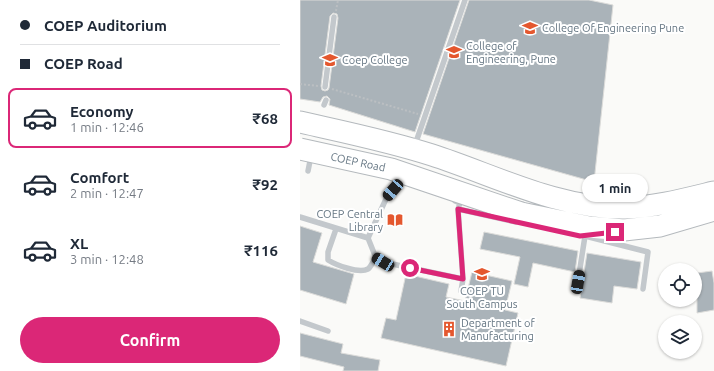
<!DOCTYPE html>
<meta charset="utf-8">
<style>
:root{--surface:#fff;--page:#f2f2f3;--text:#1f2937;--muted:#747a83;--line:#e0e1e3;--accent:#db2777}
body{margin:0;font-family:Ubuntu,sans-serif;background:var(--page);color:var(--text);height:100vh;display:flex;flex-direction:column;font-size:15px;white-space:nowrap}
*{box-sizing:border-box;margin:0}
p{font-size:13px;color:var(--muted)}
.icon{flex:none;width:22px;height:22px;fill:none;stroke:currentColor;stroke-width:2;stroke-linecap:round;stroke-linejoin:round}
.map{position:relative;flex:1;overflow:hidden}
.panel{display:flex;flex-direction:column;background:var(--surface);width:300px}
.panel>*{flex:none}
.banner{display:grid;align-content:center;height:88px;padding:0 20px;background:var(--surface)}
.controls{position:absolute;left:358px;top:263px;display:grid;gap:8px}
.controls a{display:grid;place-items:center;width:44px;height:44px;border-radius:50%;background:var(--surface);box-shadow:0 1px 3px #0004;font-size:20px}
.end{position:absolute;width:18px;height:18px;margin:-9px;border:5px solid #db2777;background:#fff;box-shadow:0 0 0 2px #fff}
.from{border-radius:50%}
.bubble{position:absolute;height:28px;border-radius:14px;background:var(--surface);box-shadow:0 1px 3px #0004;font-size:13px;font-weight:600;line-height:28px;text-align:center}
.car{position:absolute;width:12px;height:24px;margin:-12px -6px;border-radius:5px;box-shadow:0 0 3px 1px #0007;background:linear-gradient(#222 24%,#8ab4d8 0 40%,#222 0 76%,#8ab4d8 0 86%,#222 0)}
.banner b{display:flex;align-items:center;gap:14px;height:38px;font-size:15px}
.banner b+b{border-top:1px solid var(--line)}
.banner i{width:10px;height:10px;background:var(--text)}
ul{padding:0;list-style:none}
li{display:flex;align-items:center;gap:12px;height:60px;margin:0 8px 6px;padding:0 12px;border:2px solid transparent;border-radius:8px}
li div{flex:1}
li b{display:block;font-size:15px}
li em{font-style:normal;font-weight:600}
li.active{border-color:var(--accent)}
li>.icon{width:36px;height:36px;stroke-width:1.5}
.cta{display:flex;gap:8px;margin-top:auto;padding:8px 20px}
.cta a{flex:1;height:46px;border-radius:24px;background:var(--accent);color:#fff;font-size:16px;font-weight:600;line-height:46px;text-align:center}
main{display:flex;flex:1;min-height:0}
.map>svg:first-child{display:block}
.building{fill:#aab3b9;stroke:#dcdcda;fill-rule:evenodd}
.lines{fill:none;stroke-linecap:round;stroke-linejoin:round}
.highway-casing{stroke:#b4b9bd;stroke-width:23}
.path{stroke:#bbbfc2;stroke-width:2;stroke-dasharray:2 2;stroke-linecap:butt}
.lane{stroke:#c3c8cc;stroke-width:5.5}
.highway{stroke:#fff;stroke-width:21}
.highway-bridge-casing{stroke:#b4b9bd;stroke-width:23;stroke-linecap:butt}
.highway-bridge{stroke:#fff;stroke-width:21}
.route{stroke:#db2777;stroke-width:5}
.labels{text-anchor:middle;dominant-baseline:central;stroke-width:4;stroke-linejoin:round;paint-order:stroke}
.poi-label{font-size:11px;fill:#657683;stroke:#fff;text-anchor:start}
.street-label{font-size:11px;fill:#657683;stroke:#fff}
</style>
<main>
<section class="panel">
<div class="banner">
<b><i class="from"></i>COEP Auditorium</b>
<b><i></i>COEP Road</b>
</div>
<ul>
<li class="active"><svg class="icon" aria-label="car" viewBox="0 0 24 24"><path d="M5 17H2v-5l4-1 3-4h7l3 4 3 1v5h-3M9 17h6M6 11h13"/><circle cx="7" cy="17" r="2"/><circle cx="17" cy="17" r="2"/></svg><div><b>Economy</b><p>1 min · 12:46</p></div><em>₹68</em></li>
<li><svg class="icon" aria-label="car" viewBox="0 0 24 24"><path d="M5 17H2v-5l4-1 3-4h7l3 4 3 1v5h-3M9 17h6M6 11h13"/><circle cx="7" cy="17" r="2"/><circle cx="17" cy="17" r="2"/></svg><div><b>Comfort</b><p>2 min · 12:47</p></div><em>₹92</em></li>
<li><svg class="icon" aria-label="car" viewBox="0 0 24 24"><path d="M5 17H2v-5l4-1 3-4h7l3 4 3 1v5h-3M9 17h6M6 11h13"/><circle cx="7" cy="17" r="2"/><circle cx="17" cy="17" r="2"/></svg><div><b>XL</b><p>3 min · 12:48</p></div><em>₹116</em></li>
</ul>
<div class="cta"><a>Confirm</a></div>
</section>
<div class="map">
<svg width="414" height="371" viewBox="0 0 414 371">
<rect width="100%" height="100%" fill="#fafaf8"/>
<path class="building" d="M0,0H160L115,132L29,105L30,99L27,96L23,97L20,102L0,99ZM33,13L37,14L38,18L29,88L28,90L25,91L22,90L21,86L30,16Z
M169,0H289L313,5L294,182L123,134Z
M0,226L22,233L13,262L54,274L46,304L0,290Z
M184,232L278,251L275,272L233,263L228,287L214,284L220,257L180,249Z
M287,253L341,262L337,289L314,286L312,303L280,298Z
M412,271L414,283V310L397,313V273Z
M172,272L212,281L205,310L218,313L206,366L81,338L86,318L96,320L106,274L149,284L146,297L165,301Z
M0,333L43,344L41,353L80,360L78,371H43L44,367L0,356Z"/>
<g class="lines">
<defs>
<path id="highway" d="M0,122C44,132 89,141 132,155C194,175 258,209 325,208C355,207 385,199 414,192
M221,213L289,227L324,230L360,226L414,210"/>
</defs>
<use href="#highway" class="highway-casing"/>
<path class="path" d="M36,11L38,0
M0,84L18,86
M32,89L118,114"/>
<path class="lane" d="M25,87L34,17
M24,105L26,100
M115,145L165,0
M8,171L10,161
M155,201L160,203L158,209L216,222
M158,209L163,279L161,291
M0,217L68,238L86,199L101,181
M36,229L28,252V260C36,265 59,274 68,269C71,267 73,261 76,258
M68,238L76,258L83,262L163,279
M278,281L285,236L348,252L343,289
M0,321L28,331"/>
<use href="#highway" class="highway"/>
<defs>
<path id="highway-bridge" d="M0,149L91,169L221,213"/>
</defs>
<use href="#highway-bridge" class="highway-bridge-casing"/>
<use href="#highway-bridge" class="highway-bridge"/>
</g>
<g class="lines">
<path class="route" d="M110,268L163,279L158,209L280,236L315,232"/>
</g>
<defs>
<symbol id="university-bare" viewBox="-9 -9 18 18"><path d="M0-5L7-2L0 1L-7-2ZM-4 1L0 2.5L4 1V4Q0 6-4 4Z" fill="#e4572e" stroke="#fff" stroke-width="2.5" paint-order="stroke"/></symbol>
<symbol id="library-bare" viewBox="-9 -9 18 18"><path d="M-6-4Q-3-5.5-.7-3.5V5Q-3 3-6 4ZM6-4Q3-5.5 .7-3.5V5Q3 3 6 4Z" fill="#e4572e" stroke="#fff" stroke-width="2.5" paint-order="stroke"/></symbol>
<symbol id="building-bare" viewBox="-9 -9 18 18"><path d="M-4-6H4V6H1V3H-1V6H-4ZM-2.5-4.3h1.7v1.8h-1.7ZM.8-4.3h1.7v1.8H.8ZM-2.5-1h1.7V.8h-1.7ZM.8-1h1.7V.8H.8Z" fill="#e4572e" stroke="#fff" stroke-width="2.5" paint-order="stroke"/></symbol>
</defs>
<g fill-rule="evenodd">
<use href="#university-bare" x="219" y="17" width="22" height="22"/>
<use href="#university-bare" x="143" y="41" width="22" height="22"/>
<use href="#university-bare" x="19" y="49" width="22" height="22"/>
<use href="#library-bare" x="84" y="209" width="22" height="22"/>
<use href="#university-bare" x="171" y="263" width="22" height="22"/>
<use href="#building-bare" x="138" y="318" width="22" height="22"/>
</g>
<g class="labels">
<g class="poi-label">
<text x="242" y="28">College Of Engineering Pune</text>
<text x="166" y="46">College of<tspan x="166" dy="13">Engineering, Pune</tspan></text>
<text x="42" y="60">Coep College</text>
<text x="83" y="214" text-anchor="end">COEP Central<tspan x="83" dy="13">Library</tspan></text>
<text x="182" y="291" text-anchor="middle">COEP TU<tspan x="182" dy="13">South Campus</tspan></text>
<text x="161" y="323">Department of<tspan x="161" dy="13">Manufacturing</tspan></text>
</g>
<g class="street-label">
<text transform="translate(58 162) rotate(12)">COEP Road</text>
</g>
</g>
</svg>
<div class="controls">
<a><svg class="icon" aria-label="locate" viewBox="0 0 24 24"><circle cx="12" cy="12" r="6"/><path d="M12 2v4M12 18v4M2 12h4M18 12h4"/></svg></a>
<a><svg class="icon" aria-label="layers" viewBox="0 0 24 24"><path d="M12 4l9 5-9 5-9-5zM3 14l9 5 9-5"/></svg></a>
</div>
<i class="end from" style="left:110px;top:268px"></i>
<i class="end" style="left:315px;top:232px"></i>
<div class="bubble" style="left:282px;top:174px;width:66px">1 min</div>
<i class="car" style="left:93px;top:190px;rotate:221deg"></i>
<i class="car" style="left:83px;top:262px;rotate:301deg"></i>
<i class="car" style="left:278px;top:282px;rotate:10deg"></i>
</div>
</main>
